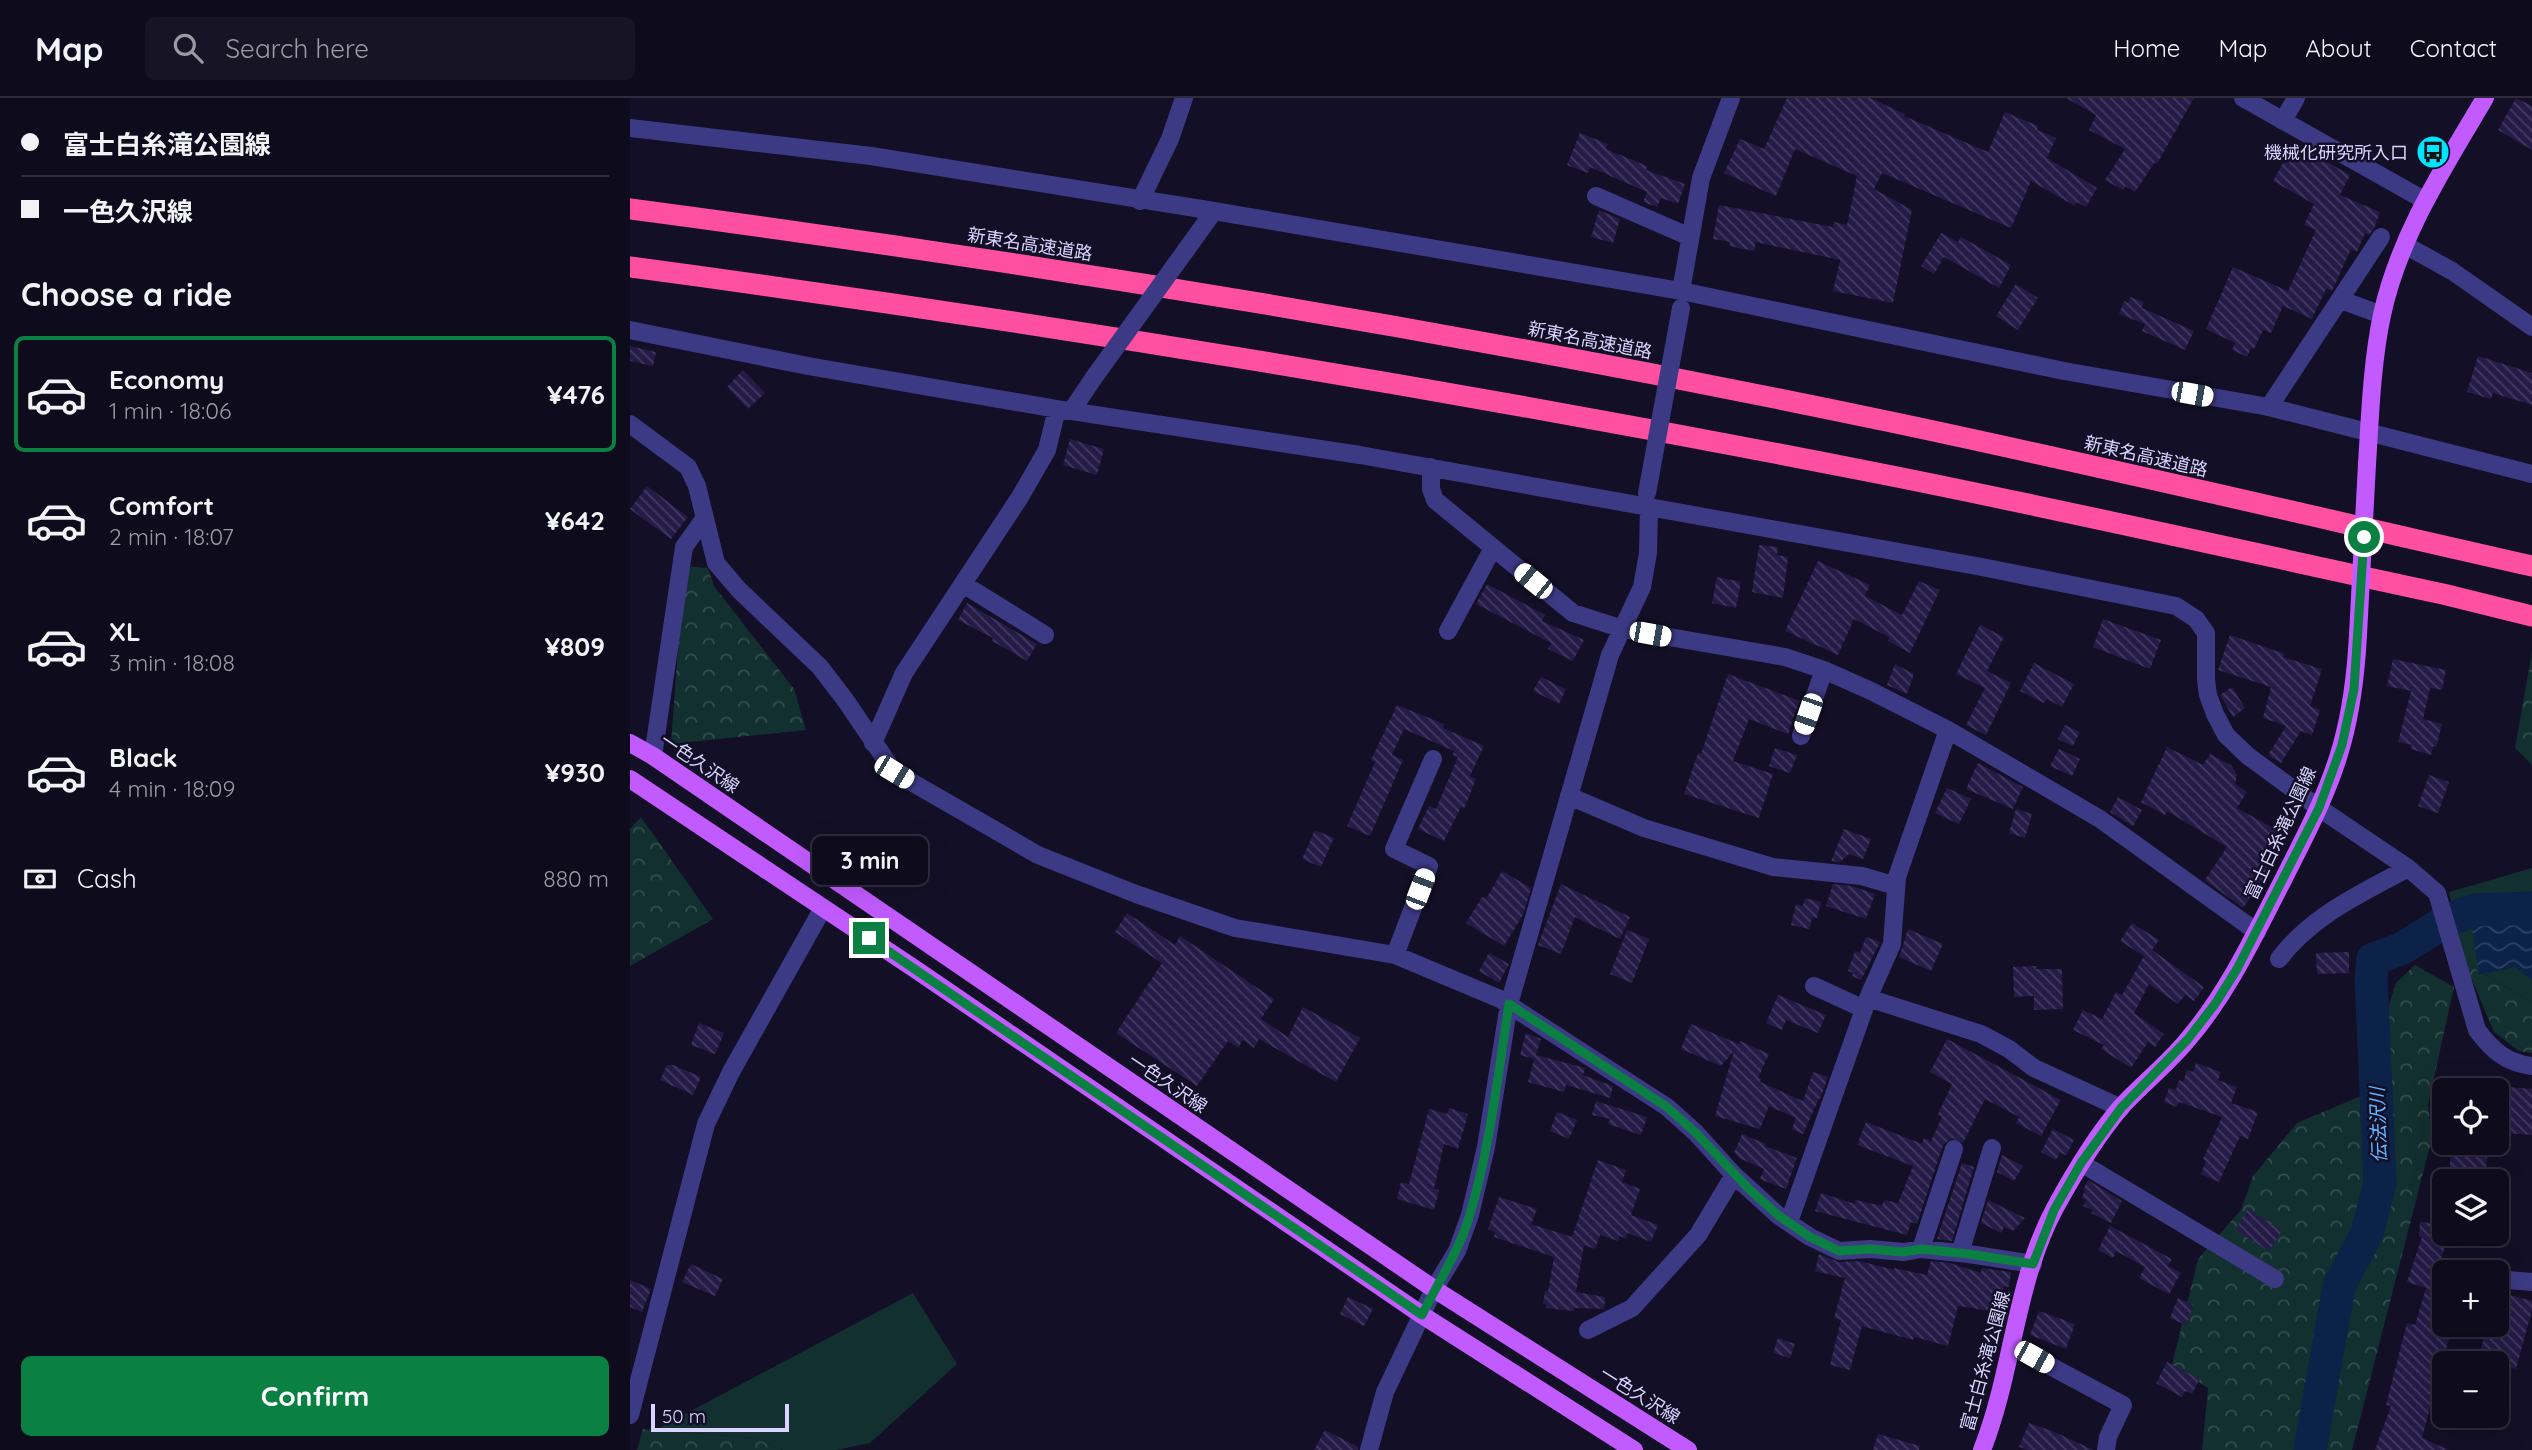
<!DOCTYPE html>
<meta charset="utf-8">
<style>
:root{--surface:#0e0b1c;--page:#171425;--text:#f1f3f6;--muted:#9b9ba3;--line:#2e2b3b;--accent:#0b8043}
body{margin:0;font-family:Quicksand,"Noto Sans JP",sans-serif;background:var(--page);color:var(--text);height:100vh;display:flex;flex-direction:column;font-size:26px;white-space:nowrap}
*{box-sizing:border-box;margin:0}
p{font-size:23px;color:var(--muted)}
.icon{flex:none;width:38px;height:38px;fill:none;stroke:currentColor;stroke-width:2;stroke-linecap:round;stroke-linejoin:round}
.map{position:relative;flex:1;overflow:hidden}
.sheet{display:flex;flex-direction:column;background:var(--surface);width:630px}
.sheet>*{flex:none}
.top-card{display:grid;align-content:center;height:154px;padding:0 21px;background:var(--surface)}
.controls{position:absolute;left:1802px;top:980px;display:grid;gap:14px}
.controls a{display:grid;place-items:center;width:77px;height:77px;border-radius:10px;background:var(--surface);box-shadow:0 7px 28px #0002,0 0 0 2px var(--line);font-size:35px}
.scale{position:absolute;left:21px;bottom:18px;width:138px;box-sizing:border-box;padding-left:7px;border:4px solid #d9d4ff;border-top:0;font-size:19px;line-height:24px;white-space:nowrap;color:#d9d4ff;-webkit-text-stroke:5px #130f26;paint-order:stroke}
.end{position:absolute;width:32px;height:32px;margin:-16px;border:9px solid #0b8043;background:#fff;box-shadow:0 0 0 4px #fff}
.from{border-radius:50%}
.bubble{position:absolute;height:49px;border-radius:10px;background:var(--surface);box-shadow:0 7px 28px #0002,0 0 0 2px var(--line);font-size:23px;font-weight:700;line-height:49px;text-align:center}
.car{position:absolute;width:21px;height:42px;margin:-21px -10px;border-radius:9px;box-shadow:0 0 5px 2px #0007;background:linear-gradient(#fff 24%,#345 0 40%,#fff 0 76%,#345 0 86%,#fff 0)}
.top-card b{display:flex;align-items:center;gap:24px;height:66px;font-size:26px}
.top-card b+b{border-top:2px solid var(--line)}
.top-card i{width:18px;height:18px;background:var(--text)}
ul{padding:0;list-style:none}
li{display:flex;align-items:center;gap:21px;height:116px;margin:0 14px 10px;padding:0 7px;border:4px solid transparent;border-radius:10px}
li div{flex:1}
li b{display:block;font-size:26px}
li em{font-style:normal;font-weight:700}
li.on{border-color:var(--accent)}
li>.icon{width:63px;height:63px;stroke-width:1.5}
h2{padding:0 21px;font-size:32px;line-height:84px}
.pay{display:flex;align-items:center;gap:18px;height:77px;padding:0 21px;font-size:26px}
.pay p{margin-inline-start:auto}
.action{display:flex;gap:14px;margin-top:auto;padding:14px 21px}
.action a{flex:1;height:80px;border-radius:10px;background:var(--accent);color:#fff;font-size:28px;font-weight:700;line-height:80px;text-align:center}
header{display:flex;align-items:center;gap:42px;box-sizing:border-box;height:98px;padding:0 35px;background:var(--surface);border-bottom:2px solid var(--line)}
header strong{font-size:33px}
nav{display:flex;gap:38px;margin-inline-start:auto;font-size:24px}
.search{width:490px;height:63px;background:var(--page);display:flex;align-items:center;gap:18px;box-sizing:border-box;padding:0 24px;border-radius:10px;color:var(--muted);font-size:26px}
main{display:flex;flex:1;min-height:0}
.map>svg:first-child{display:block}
.green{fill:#12302f}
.forest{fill:url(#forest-crowns)}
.water{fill:url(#water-waves)}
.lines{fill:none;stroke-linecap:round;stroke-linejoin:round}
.river{stroke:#0c2248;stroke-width:33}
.building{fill:url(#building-back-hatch)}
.minor{stroke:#3d3a85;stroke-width:18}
.tertiary{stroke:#3d3a85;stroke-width:18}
.primary{stroke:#c25bff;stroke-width:18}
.motorway{stroke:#ff4fa3;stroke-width:21}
.tertiary-bridge{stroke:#3d3a85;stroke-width:18}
.primary-bridge{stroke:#c25bff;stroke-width:18}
.route{stroke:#0b8043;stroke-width:9}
.labels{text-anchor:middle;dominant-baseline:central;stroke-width:5;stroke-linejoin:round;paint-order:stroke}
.poi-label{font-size:18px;fill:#d9d4ff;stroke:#130f26;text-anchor:end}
.street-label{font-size:18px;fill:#d9d4ff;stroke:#130f26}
.water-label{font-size:19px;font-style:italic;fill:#62b6ff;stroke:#130f26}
</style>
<header>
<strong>Map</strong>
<div class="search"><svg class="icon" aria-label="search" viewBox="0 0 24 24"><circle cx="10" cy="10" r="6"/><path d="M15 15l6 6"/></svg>Search here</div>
<nav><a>Home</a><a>Map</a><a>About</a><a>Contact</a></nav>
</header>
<main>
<section class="sheet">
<div class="top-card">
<b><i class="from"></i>富士白糸滝公園線</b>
<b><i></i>一色久沢線</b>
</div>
<h2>Choose a ride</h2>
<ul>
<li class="on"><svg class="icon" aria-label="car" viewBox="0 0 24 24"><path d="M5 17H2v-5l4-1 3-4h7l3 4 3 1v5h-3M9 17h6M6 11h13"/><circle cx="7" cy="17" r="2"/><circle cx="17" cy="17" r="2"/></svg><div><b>Economy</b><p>1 min · 18:06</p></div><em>¥476</em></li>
<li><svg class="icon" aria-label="car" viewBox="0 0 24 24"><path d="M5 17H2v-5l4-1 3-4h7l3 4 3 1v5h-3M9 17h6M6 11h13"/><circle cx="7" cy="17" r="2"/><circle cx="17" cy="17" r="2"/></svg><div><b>Comfort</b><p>2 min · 18:07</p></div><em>¥642</em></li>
<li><svg class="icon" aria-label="car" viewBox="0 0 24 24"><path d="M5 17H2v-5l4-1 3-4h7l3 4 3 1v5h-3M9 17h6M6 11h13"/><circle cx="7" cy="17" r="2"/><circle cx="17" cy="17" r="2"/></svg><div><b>XL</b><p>3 min · 18:08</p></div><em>¥809</em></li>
<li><svg class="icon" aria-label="car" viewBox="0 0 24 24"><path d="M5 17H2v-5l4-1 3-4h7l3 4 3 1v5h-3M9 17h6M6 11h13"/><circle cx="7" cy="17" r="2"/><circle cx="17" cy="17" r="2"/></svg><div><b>Black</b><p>4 min · 18:09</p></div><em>¥930</em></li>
</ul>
<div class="pay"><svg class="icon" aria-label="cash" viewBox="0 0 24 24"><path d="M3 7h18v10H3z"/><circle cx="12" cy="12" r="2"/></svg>Cash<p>880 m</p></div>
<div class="action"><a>Confirm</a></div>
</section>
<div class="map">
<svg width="1902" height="1352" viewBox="0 0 1902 1352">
<defs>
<pattern id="forest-crowns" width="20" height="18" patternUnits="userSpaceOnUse" patternTransform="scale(1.75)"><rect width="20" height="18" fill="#12302f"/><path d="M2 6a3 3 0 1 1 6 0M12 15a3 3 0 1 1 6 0" fill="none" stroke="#344d4e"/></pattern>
<pattern id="water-waves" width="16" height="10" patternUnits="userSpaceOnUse" patternTransform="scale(1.75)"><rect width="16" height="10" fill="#0c2248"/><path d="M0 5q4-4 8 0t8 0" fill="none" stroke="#2f4163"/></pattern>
<pattern id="building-back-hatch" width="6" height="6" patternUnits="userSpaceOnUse" patternTransform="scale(1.75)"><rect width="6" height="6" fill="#241b47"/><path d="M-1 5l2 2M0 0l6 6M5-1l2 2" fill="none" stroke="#433b63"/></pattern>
</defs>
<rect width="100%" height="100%" fill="#130f26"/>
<path class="green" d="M1902,770V904L1835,865L1819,794Z
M283,1195L327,1266L240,1345L206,1352H153L125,1340L25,1332Z"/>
<path class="forest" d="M54,468L78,470L84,488L164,591L176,632L41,646Z
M1902,554V667L1885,650Z
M11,719L83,821L0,868V731Z
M1835,865L1902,904V955L1889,953L1864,934Z
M1785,867L1824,889L1798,1007L1802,1040L1722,1352H1572L1578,1290L1542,1267L1568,1161L1611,1112L1623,1078L1667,1025L1745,992L1743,956L1766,885Z
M13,1331L125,1340L153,1352H7Z"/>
<path class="water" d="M1902,793V882L1885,869L1849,877L1838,800L1892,801Z"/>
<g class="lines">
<path class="river" d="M1680,1352L1709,1188L1737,1135L1750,1085L1741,880L1743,861L1771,851L1816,823L1844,812L1902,810"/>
</g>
<path class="building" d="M1157,0H1240L1275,16L1274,18L1358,54L1375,14L1408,28L1407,32L1426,40L1417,60L1467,90L1456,109L1447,104L1445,108L1401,83L1381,130L1252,75L1244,91L1282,112L1263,205L1203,193L1210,162L1126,144L1124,153L1099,148L1100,144L1083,141L1089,107L1203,129L1204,124L1217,127L1227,78L1165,51L1146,98L1094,75L1110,41L1134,51Z
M1436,0H1564L1527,66L1525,64L1505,94L1495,88L1493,92L1475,82L1495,51L1459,32L1466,17Z
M1886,0L1902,8V52L1868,32Z
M950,35L978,46L976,51L1017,68L1016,72L1055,86L1048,106L1031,100L1027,109L1013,104L1017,94L960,69L958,75L937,67Z
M1664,45L1720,77L1710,97L1750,114L1744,131L1739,137L1735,135L1727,154L1721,151L1702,193L1696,191L1682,221L1653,208L1641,235L1633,232L1624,251L1621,250L1617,259L1602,252L1605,245L1576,231L1603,169L1658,193L1686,132L1674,127L1684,106L1643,83Z
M969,112L990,121L983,145L961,139Z
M1311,135L1328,144L1331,139L1381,167L1369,190L1314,159L1304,176L1291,168Z
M1386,186L1408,200L1388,232L1366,218Z
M1500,199L1514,204L1512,210L1564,233L1555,252L1512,233L1515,226L1489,216L1494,203L1498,205Z
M0,248L26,254L23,268L0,263Z
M1848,258L1902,275V307L1863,295L1861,301L1837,294Z
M113,272L135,295L118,311L97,289Z
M440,341L474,351L467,377L433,367Z
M17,388L58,419L41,441L0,411Z
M1129,447L1148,449L1147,457L1158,459L1153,500L1122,494Z
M1188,463L1240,487L1235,498L1272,517L1289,483L1310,492L1280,555L1258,543L1259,539L1224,521L1208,557L1155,533Z
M1087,479L1111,484L1106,510L1082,505Z
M857,486L915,517L912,523L954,542L943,563L918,551L921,545L846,506Z
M337,505L407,546L397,563L362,543L363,540L328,522Z
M1473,521L1531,542L1520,571L1463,549Z
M1350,527L1374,539L1357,573L1381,585L1356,637L1336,627L1355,590L1326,576Z
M1600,537L1655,556L1653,559L1692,571L1680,608L1690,612L1682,637L1671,633L1651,665L1638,657L1656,628L1633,620L1641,589L1588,572Z
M1763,561L1816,572L1812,592L1800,590L1793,621L1812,626L1806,649L1803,648L1801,657L1781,651L1782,647L1768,644L1781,593L1757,588Z
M1404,565L1444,586L1432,609L1417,601L1414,605L1390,593Z
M1265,566L1284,576L1277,596L1257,587Z
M1098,576L1170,603L1158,636L1119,621L1103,663L1143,676L1129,720L1054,696L1068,655L1071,656Z
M911,579L936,591L929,606L903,593Z
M1602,589L1615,610L1603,619L1590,597Z
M767,607L814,626L813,630L854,648L840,678L846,681L834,711L831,709L814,743L788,731L799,708L806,711L828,659L823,657L824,653L774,631L762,657L773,662L740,738L717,728L745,664L741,662Z
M1435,627L1450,634L1443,648L1428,641Z
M1537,649L1573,667L1580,656L1601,667L1607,677L1605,686L1617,694L1607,710L1652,735L1638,761L1644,764L1613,810L1575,782L1597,749L1537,713L1535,717L1511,704Z
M1145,650L1167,657L1160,675L1139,668Z
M1429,651L1450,661L1442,678L1420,668Z
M1348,665L1393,689L1383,711L1336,691Z
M1799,677L1819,684L1808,715L1788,708Z
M1317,690L1341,701L1329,726L1305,715Z
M1488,699L1512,712L1503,728L1480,714Z
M1386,711L1402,716L1395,740L1379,735Z
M1214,731L1241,741L1233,761L1219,756L1210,764L1201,763Z
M685,732L704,740L691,769L672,761Z
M872,773L901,790L893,817L874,848L836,825L852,799L856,801Z
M931,786L1000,819L990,841L945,819L931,856L908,847Z
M1203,786L1222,788L1245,796L1236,821L1196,808Z
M1175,800L1191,804L1187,820H1182L1179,831L1161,827L1166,806L1173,808Z
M497,815L545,847L550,838L644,901L631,921L658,939L673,909L730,940L706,984L629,941L624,950L613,942L608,950L598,943L567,988L486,935L532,865L485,834Z
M1502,825L1529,842L1522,852L1574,889L1564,903L1555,897L1548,906L1519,886L1504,915L1534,936L1525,949L1518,944L1501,970L1471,951L1474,947L1443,932L1453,912L1472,921L1486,894L1492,897L1514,858L1490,843Z
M1278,831L1313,846L1301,873L1269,859Z
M997,832L1019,841L1002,885L980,876Z
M1236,839L1250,844L1231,882L1222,878L1223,875L1218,873L1225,853L1230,855Z
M1719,854V875L1687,876L1686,855Z
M859,855L879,866L869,885L849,873Z
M1406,868V871H1432L1433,911L1404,912V898L1384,899L1383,869Z
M1148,897L1196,917L1188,935L1156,922L1152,932L1136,925Z
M69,925L94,935L85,956L61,947Z
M1061,926L1109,946L1110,943L1139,956L1128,980L1131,981L1130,984L1173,1003L1183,974L1198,979L1190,1001L1189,1000L1173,1036L1162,1031L1166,1020L1139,1008L1130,1031L1085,1018L1104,953L1091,968L1051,951Z
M896,935L911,941L906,957L955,970L953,977L983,988L980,1000L936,987L934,994L898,984L904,961L890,957Z
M1317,941L1431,1002L1411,1038L1386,1025L1389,1019L1355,1001L1333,1045L1322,1040L1313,1047L1287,1126L1281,1124L1277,1137L1185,1113L1191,1095L1225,1106L1226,1102L1252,1108L1254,1102L1268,1105L1283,1068L1227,1047L1236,1024L1292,1046L1294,1040L1301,1043L1312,1019L1308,1016L1322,986L1300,974Z
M1566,965L1591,974L1588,982L1607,989L1601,1005L1628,1014L1618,1041L1610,1038L1589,1084L1571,1076L1576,1063L1573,1061L1592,1019L1549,1004L1547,1009L1534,1004L1539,990L1546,992L1549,982L1553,984L1557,972L1563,974Z
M37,967H43L71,979L63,997L30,982Z
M1879,989L1902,991V1037L1874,1035Z
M966,1003L1017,1019L1011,1037L978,1026L980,1021L962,1017Z
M819,1010L838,1016L828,1051L814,1046L804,1091L809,1092L804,1112L767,1101L771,1084L779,1086L799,1011L817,1016Z
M927,1014L947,1022L939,1041L920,1033Z
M1423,1031L1444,1042L1436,1057L1430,1055L1426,1062L1411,1054Z
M1112,1036L1136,1046L1135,1048L1167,1060L1156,1091L1130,1081L1134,1071L1111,1061L1104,1055Z
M1822,1045H1859L1855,1078L1819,1074Z
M1372,1057L1393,1068L1384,1083L1367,1074Z
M968,1062L996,1072L992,1084L1010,1091L1001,1117L1028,1127L1021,1144L998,1135L996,1141L990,1138L988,1143L970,1137L965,1151L954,1147L946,1194L975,1199L974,1211L944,1210V1213L916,1210V1206H913L915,1193H918L924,1159L864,1139L865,1134L858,1131L869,1099L907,1111L901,1126L942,1139Z
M1332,1065L1344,1069L1322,1143L1307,1141Z
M1458,1082L1492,1103L1481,1125L1461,1115L1463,1112L1453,1108L1456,1102L1452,1100L1455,1092H1453Z
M1358,1102L1395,1120L1383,1133L1374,1129L1371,1135L1351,1125Z
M1618,1111L1652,1133L1639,1153L1605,1132Z
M1790,1124L1815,1126V1149L1805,1180L1815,1183V1235L1820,1236L1792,1340L1819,1352H1745L1761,1308L1756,1307L1777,1225L1785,1227L1796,1190L1777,1184L1792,1139L1789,1138Z
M1480,1128L1542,1161L1538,1168L1551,1175L1539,1196L1509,1180L1515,1169L1486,1153L1483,1160L1468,1152Z
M1189,1156L1209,1164L1230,1163L1264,1172V1170L1297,1177L1301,1163L1320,1165L1351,1175L1352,1170L1381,1174L1379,1189L1374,1188L1371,1203L1363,1202L1361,1213L1328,1208L1318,1248L1284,1239L1283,1242L1232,1228L1220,1272L1200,1267L1211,1222L1204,1220L1215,1180L1185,1173Z
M61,1166L93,1181L85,1198L52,1184Z
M0,1182L21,1191L12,1214L0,1209Z
M1867,1193L1902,1203V1212L1886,1271L1848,1260L1858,1227H1867Z
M718,1199L743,1211L734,1228L710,1216Z
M1548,1200L1564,1207L1556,1227L1540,1220Z
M1409,1213L1445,1226L1436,1251L1400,1237Z
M1148,1240L1165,1246L1160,1260L1143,1255Z
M1537,1264L1570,1281L1562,1296L1555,1293L1552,1299L1526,1285Z
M1399,1325L1422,1333L1464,1352H1398L1389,1349Z
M695,1332L728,1349V1352H684Z
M1248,1336L1290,1348L1289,1352H1243Z"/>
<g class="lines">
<path class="minor" d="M1613,0L1794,102
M1653,23L1666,0
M966,98L1060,139
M510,103L540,41L554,0
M1775,147L1822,173L1902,229
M1051,193L1071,80L1101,0
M1711,202L1752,217
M0,232L178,268L427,311L730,357L1352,469L1546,508L1566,521L1576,535V582L1578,597L1585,616L1596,637L1618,658L1689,710L1778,770L1807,795L1847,932C1862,952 1876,965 1902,968
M1639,309L1751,139
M0,326L58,369L67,388L86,465L109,492L190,569L216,603L264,674L408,757L506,796L605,830L765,857L870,901L1037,1009L1066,1035L1104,1077L1149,1118L1180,1139L1209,1153L1240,1151L1274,1154L1291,1151L1339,1156L1403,1166
M801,369V391L805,402L943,515L993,531L1155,559L1194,572L1241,593L1318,632L1470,721L1627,834
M333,486L415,537
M818,533L863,450
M1171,638L1194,572
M243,645L274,575L390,399L417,352L427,311
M23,658L54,449L74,421
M939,698L1014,730L1143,769L1232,778L1266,788
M765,857L799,768L764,751L803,661
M1649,861C1682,817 1731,796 1778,770
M1184,888L1234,911
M1238,900L1351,936L1379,951L1404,970L1491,1010
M1451,1065L1645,1181
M1159,1124L1238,900L1262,846L1267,779L1318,632
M1291,1151L1324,1051
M1330,1155L1362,1050
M1867,1181L1902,1184
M958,1232L1002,1210L1068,1137L1104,1077
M1381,1247L1493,1307L1478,1339L1476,1352
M0,1317L76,1026L101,974L193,810
M739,1352L755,1294L804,1191L827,1153L840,1117L856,1049L879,906L980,557L1012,489L1018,455L1019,409"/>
<path class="tertiary" d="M0,30L241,58L584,113L1051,193L1434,273L1639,309L1902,376
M556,152L584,113
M442,312L465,278"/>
<path class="primary" d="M1737,366C1740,319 1742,263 1752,217C1769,138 1814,69 1855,0
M0,645L23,658L804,1191L1058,1352
M0,681L285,871L792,1217L1004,1352
M1352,1352C1383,1274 1385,1184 1425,1110C1444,1075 1466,1038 1492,1008C1513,985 1539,965 1559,940C1599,893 1625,836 1653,782C1675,738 1699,694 1712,646C1722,610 1726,574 1728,537"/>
<path class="motorway" d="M0,111C424,167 847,237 1266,325C1479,370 1690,420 1902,468
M0,169C419,225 837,294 1252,376C1439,413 1626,456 1813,496L1902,518"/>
<path class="tertiary-bridge" d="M465,278L556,152
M1017,395L1051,210"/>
<path class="primary-bridge" d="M1728,537L1737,366"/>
</g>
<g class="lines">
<path class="route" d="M239,840L792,1217C808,1184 830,1152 840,1116C860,1049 868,976 879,906L1037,1009L1066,1035L1119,1091L1149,1118L1180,1139L1209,1153L1240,1151L1273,1154L1292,1151L1339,1156L1403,1166L1424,1112L1451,1065L1491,1010L1558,941L1585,906L1607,871L1689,710L1712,647L1724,591L1734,439"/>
</g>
<defs>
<symbol id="bus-disc" viewBox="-11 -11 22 22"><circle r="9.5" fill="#00e5ff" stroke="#130f26"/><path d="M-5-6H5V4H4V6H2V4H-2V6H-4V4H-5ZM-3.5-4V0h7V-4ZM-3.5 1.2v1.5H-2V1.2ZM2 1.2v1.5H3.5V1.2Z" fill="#111"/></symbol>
</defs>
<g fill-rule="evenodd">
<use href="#bus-disc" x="1784" y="35" width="38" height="38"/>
</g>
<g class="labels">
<g class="poi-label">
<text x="1778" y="54">機械化研究所入口</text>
</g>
<g class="street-label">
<text transform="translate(400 146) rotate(9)">新東名高速道路</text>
<text transform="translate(960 242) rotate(11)">新東名高速道路</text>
<text transform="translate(1516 358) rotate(13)">新東名高速道路</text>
<text transform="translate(70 665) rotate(34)">一色久沢線</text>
<text transform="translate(1650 735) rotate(-65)">富士白糸滝公園線</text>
<text transform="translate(538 985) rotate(34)">一色久沢線</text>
<text transform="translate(1355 1263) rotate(-75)">富士白糸滝公園線</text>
<text transform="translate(1010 1297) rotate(32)">一色久沢線</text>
</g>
<g class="water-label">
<text transform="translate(1748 1027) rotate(-92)">伝法沢川</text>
</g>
</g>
</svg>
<div class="controls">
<a><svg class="icon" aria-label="locate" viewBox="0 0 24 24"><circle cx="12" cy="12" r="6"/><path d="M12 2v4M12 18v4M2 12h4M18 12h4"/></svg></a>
<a><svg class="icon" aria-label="layers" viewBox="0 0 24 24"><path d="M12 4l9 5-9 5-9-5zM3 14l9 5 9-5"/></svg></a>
<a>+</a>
<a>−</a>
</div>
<div class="scale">50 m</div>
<i class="end from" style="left:1734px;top:439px"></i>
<i class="end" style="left:239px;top:840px"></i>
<div class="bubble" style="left:182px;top:738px;width:116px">3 min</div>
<i class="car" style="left:1562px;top:296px;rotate:100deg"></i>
<i class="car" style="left:903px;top:483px;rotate:309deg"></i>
<i class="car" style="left:1020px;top:536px;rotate:100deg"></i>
<i class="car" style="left:1178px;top:616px;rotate:199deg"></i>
<i class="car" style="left:264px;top:674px;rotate:121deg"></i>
<i class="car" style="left:790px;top:791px;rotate:21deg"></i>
<i class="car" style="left:1404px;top:1259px;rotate:119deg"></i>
</div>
</main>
